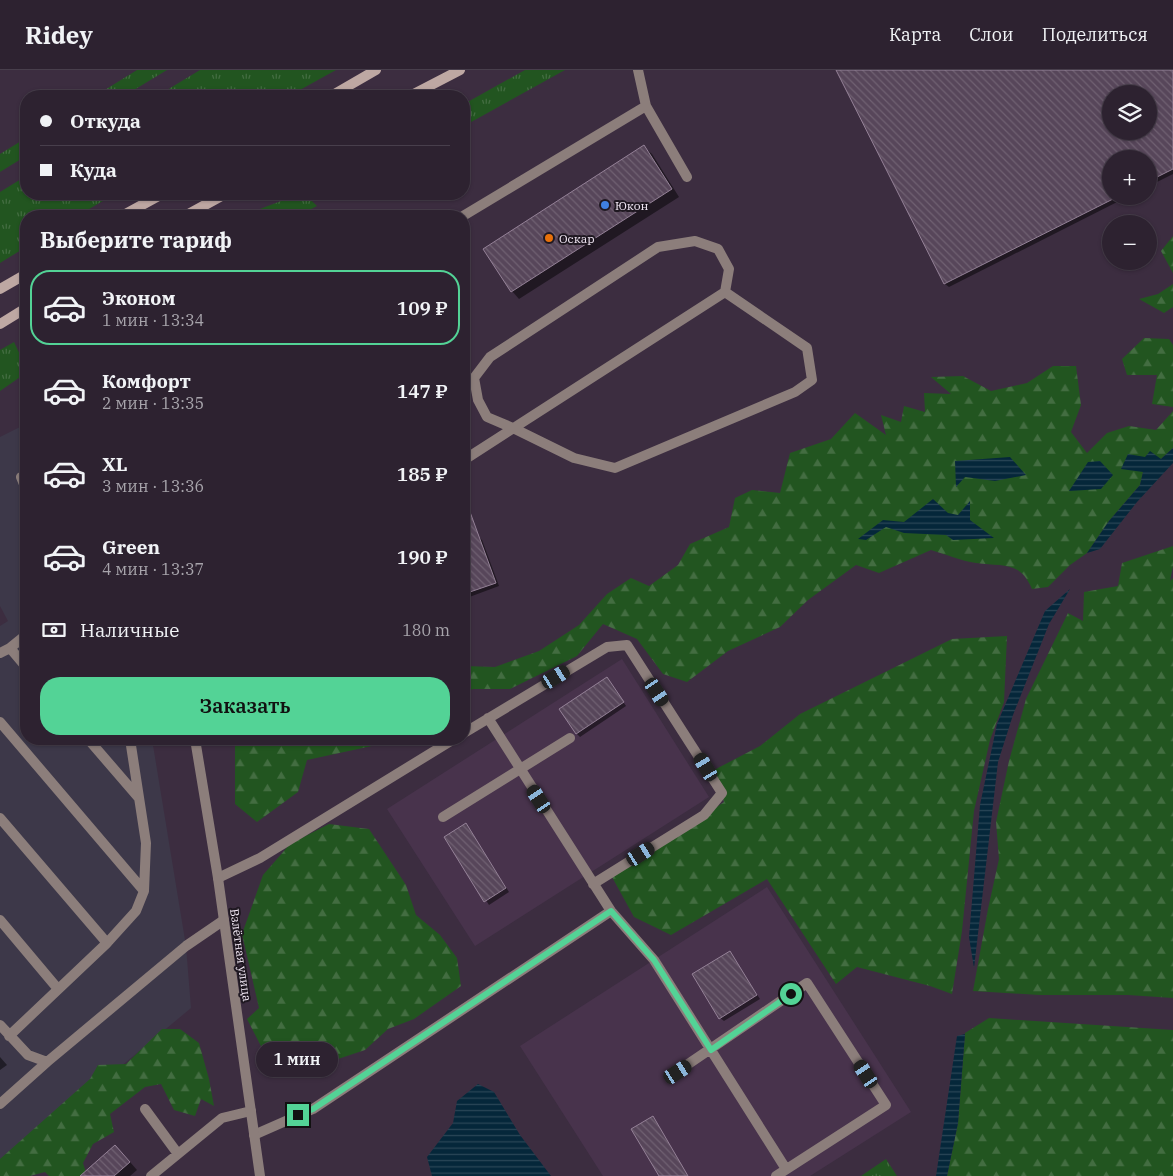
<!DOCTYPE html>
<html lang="ru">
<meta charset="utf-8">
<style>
:root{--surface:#2d2230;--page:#392f3c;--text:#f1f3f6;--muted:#a7a4ab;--line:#483f4c;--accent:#53d396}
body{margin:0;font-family:"IBM Plex Serif",serif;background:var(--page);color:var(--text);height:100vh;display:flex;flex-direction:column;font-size:19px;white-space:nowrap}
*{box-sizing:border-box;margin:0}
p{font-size:16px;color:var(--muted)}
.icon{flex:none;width:28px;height:28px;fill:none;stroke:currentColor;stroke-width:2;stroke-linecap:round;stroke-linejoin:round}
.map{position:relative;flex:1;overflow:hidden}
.details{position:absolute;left:20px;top:140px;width:450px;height:535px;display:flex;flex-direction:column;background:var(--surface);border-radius:20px;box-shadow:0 1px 4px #0004,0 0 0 1px var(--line)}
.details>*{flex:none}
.banner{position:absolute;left:20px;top:20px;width:450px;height:110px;border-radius:20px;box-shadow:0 1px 4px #0004,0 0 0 1px var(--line);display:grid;align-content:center;height:110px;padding:0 20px;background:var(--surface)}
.fabs{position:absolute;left:1102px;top:15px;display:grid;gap:10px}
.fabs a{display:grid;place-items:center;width:55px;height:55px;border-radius:50%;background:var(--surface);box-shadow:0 1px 4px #0004,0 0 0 1px var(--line);font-size:25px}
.end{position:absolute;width:22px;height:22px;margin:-11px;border:6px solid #53d396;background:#111;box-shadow:0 0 0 2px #111}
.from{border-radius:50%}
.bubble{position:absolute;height:35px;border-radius:18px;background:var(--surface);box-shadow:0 1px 4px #0004,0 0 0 1px var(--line);font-size:16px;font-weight:600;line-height:35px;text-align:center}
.car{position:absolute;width:15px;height:30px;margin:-15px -8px;border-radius:6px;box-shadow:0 0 4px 1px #0007;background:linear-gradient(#222 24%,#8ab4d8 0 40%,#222 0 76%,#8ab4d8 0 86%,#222 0)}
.banner b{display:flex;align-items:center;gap:18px;height:48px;font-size:19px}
.banner b+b{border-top:1px solid var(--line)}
.banner i{width:12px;height:12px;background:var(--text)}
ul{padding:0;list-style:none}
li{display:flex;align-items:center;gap:15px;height:75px;margin:0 10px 8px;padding:0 10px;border:2px solid transparent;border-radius:20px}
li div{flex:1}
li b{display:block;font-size:19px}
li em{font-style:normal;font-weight:600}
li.current{border-color:var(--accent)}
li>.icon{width:45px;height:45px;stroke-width:1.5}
h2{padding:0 20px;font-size:22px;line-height:60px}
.pay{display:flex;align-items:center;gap:12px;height:55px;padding:0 20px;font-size:19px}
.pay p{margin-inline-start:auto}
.action{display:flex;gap:10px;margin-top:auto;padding:10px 20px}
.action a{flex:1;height:58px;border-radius:20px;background:var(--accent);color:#111;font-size:20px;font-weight:600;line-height:58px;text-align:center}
header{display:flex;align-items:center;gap:30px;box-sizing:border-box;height:70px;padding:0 25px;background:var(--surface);border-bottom:1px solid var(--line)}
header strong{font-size:24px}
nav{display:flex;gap:28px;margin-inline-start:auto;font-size:18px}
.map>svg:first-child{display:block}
.commercial{fill:#3d3849}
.built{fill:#48334c}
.grass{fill:url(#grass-tufts)}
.forest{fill:url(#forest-firs)}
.water{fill:url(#water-rules)}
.shadow{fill:#0007;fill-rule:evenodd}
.building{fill:url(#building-back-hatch);stroke:#948197;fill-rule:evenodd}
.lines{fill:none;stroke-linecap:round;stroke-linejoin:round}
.service{stroke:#8c7e7b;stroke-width:10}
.minor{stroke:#8c7e7b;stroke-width:10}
.secondary{stroke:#bea8a3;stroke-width:10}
.route{stroke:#53d396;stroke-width:6}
.shop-dot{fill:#3f7fe0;stroke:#1f1821;stroke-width:2}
.food-dot{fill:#e8710a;stroke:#1f1821;stroke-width:2}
.labels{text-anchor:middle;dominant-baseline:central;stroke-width:4;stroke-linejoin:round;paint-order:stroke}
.poi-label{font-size:12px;fill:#f3e9f6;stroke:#1f1821;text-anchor:start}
.street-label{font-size:12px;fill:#f3e9f6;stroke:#1f1821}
</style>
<header>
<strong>Ridey</strong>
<nav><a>Карта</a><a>Слои</a><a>Поделиться</a></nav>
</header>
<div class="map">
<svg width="1173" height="1106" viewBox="0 0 1173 1106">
<defs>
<pattern id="grass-tufts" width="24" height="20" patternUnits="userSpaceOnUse" patternTransform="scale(1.25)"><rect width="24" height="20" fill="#225520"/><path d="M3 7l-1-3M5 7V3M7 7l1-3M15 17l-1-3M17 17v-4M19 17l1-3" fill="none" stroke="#436d41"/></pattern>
<pattern id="forest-firs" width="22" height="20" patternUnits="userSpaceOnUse" patternTransform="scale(1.25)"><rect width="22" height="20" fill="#225520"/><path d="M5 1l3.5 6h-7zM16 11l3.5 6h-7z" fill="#436d41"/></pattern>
<pattern id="water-rules" width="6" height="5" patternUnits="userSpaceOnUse" patternTransform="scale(1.25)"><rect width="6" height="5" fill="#05273a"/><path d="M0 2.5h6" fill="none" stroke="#2a4657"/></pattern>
<pattern id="building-back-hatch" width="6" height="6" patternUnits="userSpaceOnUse" patternTransform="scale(1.25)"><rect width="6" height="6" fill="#57465a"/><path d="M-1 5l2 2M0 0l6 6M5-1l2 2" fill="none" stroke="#706172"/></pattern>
</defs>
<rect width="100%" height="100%" fill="#3c2d40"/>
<path class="commercial" d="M26,354V669H152L186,876L191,938L0,1097V556L8,551L0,536V367Z"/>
<path class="built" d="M622,589L709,727L475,876L387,739Z
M767,817L911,1042L810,1106H603L520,976Z"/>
<path class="grass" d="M137,0H167L124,26H95Z
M200,0H336L289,26H157Z
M525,0H565L464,56V34Z
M26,68V86L0,102V84Z
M26,106V124H115L77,146H26V177L0,193V122Z
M306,125L317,136L298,146H241L281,131Z
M14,272L26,297V303L0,321V280Z
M886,1089L897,1106H861Z"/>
<path class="forest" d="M1173,166V203L1161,181Z
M1173,214V237L1164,243L1139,229L1158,224Z
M1144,268L1169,269L1173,275V337L1152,334L1157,305H1127L1122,289Z
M1053,296H1076L1081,335L1071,362L1087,383L1107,363L1129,356L1156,360L1173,341V378L1161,389L1143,402L1140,415L1109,451L1087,483L1070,495L1048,517L1032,519C1020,490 1002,497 976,493C961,491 945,484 931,480L879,503L856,495L808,530L780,557L728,581L687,612L663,604L637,569L603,554L577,586L510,619H473L464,622V596L495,597L539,581L579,555L607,524L631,508L649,516L678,495L690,474L729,457L735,428L752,420L780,423L790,383L831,369L855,343L886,365L881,345L901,352L904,336L925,342L924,323L951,324L931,307L963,306L991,321L1027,313Z
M1173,476V496L1170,511L1173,508V928L1128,925H1039L973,921L988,839L999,789L996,752L1009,691L1026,629L1068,543L1083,551L1084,522L1118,516L1122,493Z
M1007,566L1004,632L990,670L974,741L962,861L952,924L930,916L857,897L836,914L767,809L671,865L634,847L612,807L724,732L714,700L760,676L800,644L952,569Z
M235,669H383L372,676L307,690L298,722L257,752L235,734Z
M329,754L369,759L406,815L416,845L440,865L457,888L461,916L414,949L388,959L365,980L338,989L309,982L295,987L263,980L247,949L259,938L242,864L263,805L290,774Z
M989,948L1173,960V1106H947L958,1053L965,963Z
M162,959H180L199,973L209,1009L214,1036L201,1029L195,1046L174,1040L161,1014L145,1017L110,1044L114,1062L93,1074L83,1093L87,1106H49L45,1102L30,1106H0V1089L90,1009L98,995L126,994Z"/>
<path class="water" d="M1173,378V393L1137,432L1100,479L1087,483L1109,451L1140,415L1143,402L1121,399L1128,384L1145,387L1150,381L1161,389Z
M1010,387L1026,405L995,411L965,407L956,417L955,391Z
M1100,391L1113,405L1101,419L1069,421L1088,392Z
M933,429L948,443L958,445L970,431V450L994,468L953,470L946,465L904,463L886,457L866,470L858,469L883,450L904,452Z
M1070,519L1049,554L1013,645L998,692L974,898L969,867L980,735L997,654L1045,541Z
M965,964L958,1053L947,1106H936L957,966Z
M478,1014L494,1022L520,1065L551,1106H432L427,1087L453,1053L457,1031Z"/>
<path class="shadow" d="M837,0H1173V104L1149,116V89H1111V126H1129L949,217L945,214ZM1111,24H1149V61H1111Z
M644,77L652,84L679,127L519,229L512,221Z
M478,466L482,470L499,516L464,529V472Z
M610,612L626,636L580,667L576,663Z
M466,755L509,822L489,835L446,767Z
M730,883L760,929L724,951L720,948Z
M0,987L7,995L0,1000Z
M123,1084L137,1100L130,1106H95Z"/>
<path class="building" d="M836,0H1173V99L1149,111V89H1111V126H1119L944,214ZM1111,24H1149V61H1111Z
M644,75L672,119L511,222L483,179Z
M464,431H466L496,513L464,524Z
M607,607L624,632L576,664L559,639Z
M466,753L506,818L484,832L444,767Z
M730,881L757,925L719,949L692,904Z
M653,1046L688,1106H659L631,1059Z
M115,1075L130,1092L114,1106H80Z"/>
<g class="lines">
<path class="service" d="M638,0L646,36L687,107
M463,146L646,36
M464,390L725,222L729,199L718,179L695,171L658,177L490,287L474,308L478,330L487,347L513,358L574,388L615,398L795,322L812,310L807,278L725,222
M21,407L26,419
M10,578L26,597
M0,583L10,578L26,565
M488,648L611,841L654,890L786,1099
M0,652L144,821
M464,663L607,577L627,575L722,723L704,745L593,814
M88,669L138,727
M443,747L570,668
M0,748L107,873
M218,808L260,788L454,669
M0,850L58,919
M0,955L28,985L47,992
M9,966L107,873L136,841L144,821L146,773L130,669
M678,1001L807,913L886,1035L776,1106
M0,1034L47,992L186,876L224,850
M145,1039L178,1084
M254,1065L313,1039L611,841
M151,1106L222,1048L251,1041"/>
<path class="minor" d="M195,669L218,808L260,1106"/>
<path class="secondary" d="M331,26L376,0
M410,26L460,0
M122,146L162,124
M185,146L225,124
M0,219L26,204
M0,254L26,238"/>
</g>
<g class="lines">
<path class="route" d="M298,1045L313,1039L611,841L654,890L711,980L791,924"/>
</g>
<circle class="shop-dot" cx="605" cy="135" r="5"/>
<circle class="food-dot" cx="549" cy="168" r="5"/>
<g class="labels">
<g class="poi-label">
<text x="615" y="135">Юкон</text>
<text x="559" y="168">Оскар</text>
</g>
<g class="street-label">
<text transform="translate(241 885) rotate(82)">Взлётная улица</text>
</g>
</g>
</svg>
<div class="fabs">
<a><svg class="icon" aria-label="layers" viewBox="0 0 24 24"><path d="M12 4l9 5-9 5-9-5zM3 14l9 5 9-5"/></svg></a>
<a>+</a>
<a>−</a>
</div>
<i class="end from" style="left:791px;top:924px"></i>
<i class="end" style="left:298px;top:1045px"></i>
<div class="bubble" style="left:256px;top:972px;width:82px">1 мин</div>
<i class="car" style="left:556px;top:607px;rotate:59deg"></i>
<i class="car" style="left:657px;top:622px;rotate:147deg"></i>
<i class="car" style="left:706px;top:697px;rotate:329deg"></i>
<i class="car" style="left:539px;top:729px;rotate:327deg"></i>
<i class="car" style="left:641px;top:784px;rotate:58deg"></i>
<i class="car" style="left:678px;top:1002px;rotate:57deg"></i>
<i class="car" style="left:866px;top:1004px;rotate:327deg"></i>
<div class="banner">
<b><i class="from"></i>Откуда</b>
<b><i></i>Куда</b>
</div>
<section class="details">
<h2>Выберите тариф</h2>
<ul>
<li class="current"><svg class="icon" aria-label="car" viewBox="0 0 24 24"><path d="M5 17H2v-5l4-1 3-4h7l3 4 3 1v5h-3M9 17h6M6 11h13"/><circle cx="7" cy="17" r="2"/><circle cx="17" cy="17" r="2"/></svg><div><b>Эконом</b><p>1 мин · 13:34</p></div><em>109 ₽</em></li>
<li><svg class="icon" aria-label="car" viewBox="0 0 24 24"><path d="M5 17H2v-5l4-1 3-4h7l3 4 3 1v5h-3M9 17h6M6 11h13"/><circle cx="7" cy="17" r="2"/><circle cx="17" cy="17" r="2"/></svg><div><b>Комфорт</b><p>2 мин · 13:35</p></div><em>147 ₽</em></li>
<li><svg class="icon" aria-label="car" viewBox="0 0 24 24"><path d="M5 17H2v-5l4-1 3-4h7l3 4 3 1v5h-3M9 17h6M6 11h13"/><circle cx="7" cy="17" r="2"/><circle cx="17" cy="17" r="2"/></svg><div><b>XL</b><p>3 мин · 13:36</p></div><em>185 ₽</em></li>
<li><svg class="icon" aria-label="car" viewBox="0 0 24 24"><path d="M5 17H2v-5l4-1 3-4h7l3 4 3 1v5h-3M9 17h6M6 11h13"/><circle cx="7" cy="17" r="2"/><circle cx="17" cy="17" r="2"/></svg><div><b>Green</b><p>4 мин · 13:37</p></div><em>190 ₽</em></li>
</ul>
<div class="pay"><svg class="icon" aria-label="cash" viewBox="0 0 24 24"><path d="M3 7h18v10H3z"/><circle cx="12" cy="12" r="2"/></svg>Наличные<p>180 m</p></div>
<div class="action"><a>Заказать</a></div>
</section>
</div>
